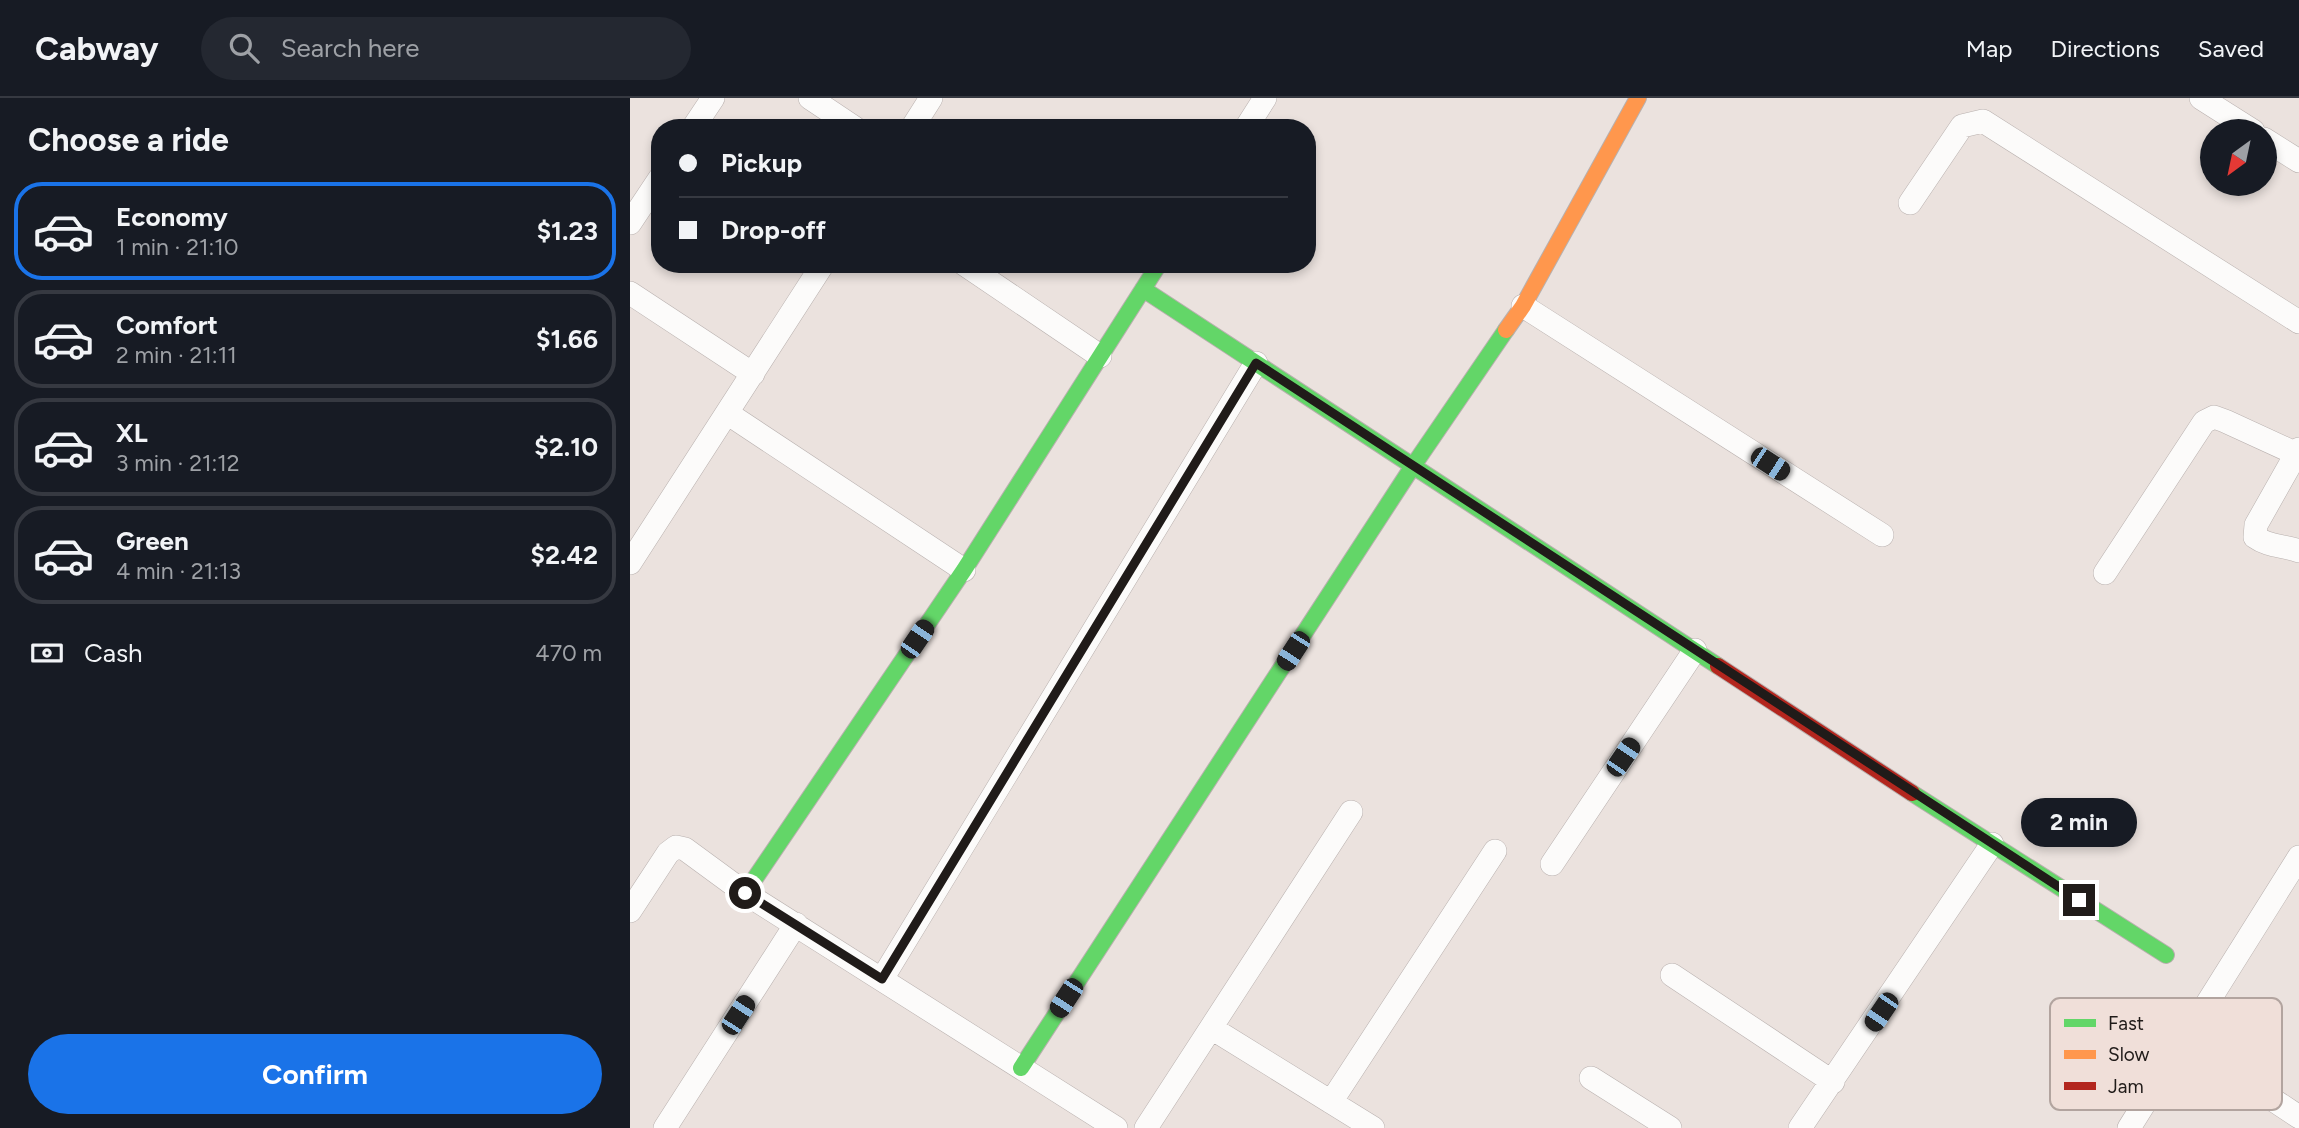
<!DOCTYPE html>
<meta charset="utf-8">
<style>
:root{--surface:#171b24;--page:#242831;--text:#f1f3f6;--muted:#9ea1a6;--line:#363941;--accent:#1a73e8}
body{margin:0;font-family:Figtree,sans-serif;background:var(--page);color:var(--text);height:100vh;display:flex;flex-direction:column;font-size:26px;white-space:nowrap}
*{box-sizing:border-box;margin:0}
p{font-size:23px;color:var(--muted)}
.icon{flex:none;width:38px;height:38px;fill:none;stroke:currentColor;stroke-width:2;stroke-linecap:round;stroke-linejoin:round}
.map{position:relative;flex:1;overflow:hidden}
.panel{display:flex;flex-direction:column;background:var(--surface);width:630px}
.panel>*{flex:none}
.hud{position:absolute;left:21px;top:21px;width:665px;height:154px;border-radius:28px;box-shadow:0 4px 10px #0003;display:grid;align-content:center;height:154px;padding:0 28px;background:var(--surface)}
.needle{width:46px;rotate:213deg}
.fabs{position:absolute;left:1570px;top:21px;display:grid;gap:14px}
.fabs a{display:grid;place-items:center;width:77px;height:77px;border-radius:50%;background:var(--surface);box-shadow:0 4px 10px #0003;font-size:35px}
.end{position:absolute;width:32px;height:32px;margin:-16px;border:9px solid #201b19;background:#fff;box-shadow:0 0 0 4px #fff}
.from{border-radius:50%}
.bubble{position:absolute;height:49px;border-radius:24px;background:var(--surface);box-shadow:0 4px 10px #0003;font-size:23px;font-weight:700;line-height:49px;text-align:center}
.car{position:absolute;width:21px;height:42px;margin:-21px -10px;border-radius:9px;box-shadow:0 0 5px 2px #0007;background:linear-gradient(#222 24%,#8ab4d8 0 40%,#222 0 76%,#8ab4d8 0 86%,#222 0)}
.hud b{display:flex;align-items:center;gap:24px;height:66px;font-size:26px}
.hud b+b{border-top:2px solid var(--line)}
.hud i{width:18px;height:18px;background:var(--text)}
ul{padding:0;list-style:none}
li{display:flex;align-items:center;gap:21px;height:98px;margin:0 14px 10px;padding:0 14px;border:4px solid var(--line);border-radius:28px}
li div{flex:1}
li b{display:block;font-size:26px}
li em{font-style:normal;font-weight:700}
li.active{border-color:var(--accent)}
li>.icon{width:63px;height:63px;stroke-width:1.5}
h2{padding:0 28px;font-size:32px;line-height:84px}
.pay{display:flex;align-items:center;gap:18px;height:77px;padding:0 28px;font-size:26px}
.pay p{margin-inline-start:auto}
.primary-button{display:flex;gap:14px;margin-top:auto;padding:14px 28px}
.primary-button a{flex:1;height:80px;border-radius:42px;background:var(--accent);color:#fff;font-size:28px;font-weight:700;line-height:80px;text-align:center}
header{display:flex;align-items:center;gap:42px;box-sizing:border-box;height:98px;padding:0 35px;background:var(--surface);border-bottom:2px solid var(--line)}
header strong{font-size:33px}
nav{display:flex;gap:38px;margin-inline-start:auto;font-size:24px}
.search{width:490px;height:63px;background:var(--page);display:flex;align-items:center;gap:18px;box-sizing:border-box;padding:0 24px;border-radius:38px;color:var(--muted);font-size:26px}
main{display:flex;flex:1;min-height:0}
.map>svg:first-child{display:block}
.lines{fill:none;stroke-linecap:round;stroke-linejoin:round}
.street-casing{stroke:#b8b0ae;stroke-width:24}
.fast-casing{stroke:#b8b0ae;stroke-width:18}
.slow-casing{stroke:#b8b0ae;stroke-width:18}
.jam-casing{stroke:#b8b0ae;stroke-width:18}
.street{stroke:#fcfbfa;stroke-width:23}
.fast{stroke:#63d668;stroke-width:16}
.slow{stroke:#ff974d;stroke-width:16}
.jam{stroke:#b3261e;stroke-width:16}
.route{stroke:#201b19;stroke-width:9}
.key{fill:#f0dfd9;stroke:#b2a49f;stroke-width:2}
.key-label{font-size:19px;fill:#201b19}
</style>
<header>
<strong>Cabway</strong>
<div class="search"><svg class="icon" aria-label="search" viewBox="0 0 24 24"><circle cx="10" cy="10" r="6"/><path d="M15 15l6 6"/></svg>Search here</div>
<nav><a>Map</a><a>Directions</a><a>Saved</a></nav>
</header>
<main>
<section class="panel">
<h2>Choose a ride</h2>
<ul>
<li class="active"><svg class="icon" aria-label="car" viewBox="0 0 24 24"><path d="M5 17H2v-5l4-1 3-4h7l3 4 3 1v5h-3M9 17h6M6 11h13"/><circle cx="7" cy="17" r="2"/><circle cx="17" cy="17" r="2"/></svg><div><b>Economy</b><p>1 min · 21:10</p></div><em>$1.23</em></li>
<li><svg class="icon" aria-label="car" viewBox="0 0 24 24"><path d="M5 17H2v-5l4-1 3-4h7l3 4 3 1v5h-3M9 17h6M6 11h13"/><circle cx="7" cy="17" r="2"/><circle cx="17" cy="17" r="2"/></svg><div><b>Comfort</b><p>2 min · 21:11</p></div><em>$1.66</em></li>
<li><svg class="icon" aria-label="car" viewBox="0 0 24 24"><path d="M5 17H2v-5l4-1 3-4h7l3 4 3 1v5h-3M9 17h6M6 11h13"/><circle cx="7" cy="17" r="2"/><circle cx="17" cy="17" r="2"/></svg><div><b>XL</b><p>3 min · 21:12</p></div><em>$2.10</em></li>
<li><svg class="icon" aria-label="car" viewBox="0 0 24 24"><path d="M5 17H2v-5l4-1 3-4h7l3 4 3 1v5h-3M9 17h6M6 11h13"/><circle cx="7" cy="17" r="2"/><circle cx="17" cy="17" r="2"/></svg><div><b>Green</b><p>4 min · 21:13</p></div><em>$2.42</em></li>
</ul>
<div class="pay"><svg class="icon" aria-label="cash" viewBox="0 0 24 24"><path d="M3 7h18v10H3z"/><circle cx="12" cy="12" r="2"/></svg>Cash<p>470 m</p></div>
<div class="primary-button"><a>Confirm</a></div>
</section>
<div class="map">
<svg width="1669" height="1030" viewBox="0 0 1669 1030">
<rect width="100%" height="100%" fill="#ebe2de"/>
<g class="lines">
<defs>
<path id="street" d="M180,0L225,30
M1571,0L1623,33
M63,30L83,0
M282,30L301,0
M616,30L635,0
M1634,41L1669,63
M1280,105L1332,28L1353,23L1669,224
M0,125L30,80
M334,166L470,258
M0,195L123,276
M893,208L1252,437
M97,315L334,472
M1669,351L1626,427L1625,439C1639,449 1653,447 1669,453
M0,465L193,166
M1475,475L1574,324L1584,319L1595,323L1669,357
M922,766L1065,552
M0,813L38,755L46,749L55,751L115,795L486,1030
M1042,877L1203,984
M252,881L626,265
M583,931L743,1030
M1554,943L1669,1019
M961,980L1040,1030
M701,1004L865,753
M35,1030L166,826
M516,1030L721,714
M1170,1030L1362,746
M1499,1030L1669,759"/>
<path id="fast" d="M513,191L1088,568
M1282,695L1536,857
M115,795L334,472L529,166
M391,970L783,368L876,232"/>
<path id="slow" d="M876,232L893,208L1008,0"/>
<path id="jam" d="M1088,568L1282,695"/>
</defs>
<use href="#street" class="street-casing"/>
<use href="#fast" class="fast-casing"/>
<use href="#slow" class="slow-casing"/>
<use href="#jam" class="jam-casing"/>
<use href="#street" class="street"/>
<use href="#fast" class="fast"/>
<use href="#slow" class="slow"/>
<use href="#jam" class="jam"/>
</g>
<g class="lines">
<path class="route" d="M115,795L252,881L626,265L1449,802"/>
</g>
<rect x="1420" y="900" width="232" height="112" rx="10" class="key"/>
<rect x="1434" y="921" width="32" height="8" fill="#63d668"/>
<rect x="1434" y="952" width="32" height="9" fill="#ff974d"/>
<rect x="1434" y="984" width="32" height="8" fill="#b3261e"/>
<g class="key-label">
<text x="1478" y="932">Fast</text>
<text x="1478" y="963">Slow</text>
<text x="1478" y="995">Jam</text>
</g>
</svg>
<div class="fabs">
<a><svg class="needle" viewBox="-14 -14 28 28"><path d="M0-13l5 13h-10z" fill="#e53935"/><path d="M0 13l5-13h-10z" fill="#9ea1a6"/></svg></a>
</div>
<i class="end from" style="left:115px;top:795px"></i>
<i class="end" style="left:1449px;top:802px"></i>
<div class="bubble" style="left:1391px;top:700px;width:116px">2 min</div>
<i class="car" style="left:1140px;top:366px;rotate:123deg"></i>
<i class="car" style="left:287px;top:541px;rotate:34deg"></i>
<i class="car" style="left:663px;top:553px;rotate:213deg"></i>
<i class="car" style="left:993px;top:659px;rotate:34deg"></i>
<i class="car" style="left:436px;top:900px;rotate:213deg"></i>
<i class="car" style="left:1251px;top:914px;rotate:214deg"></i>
<i class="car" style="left:108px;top:917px;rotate:33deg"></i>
<div class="hud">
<b><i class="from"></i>Pickup</b>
<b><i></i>Drop-off</b>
</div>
</div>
</main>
